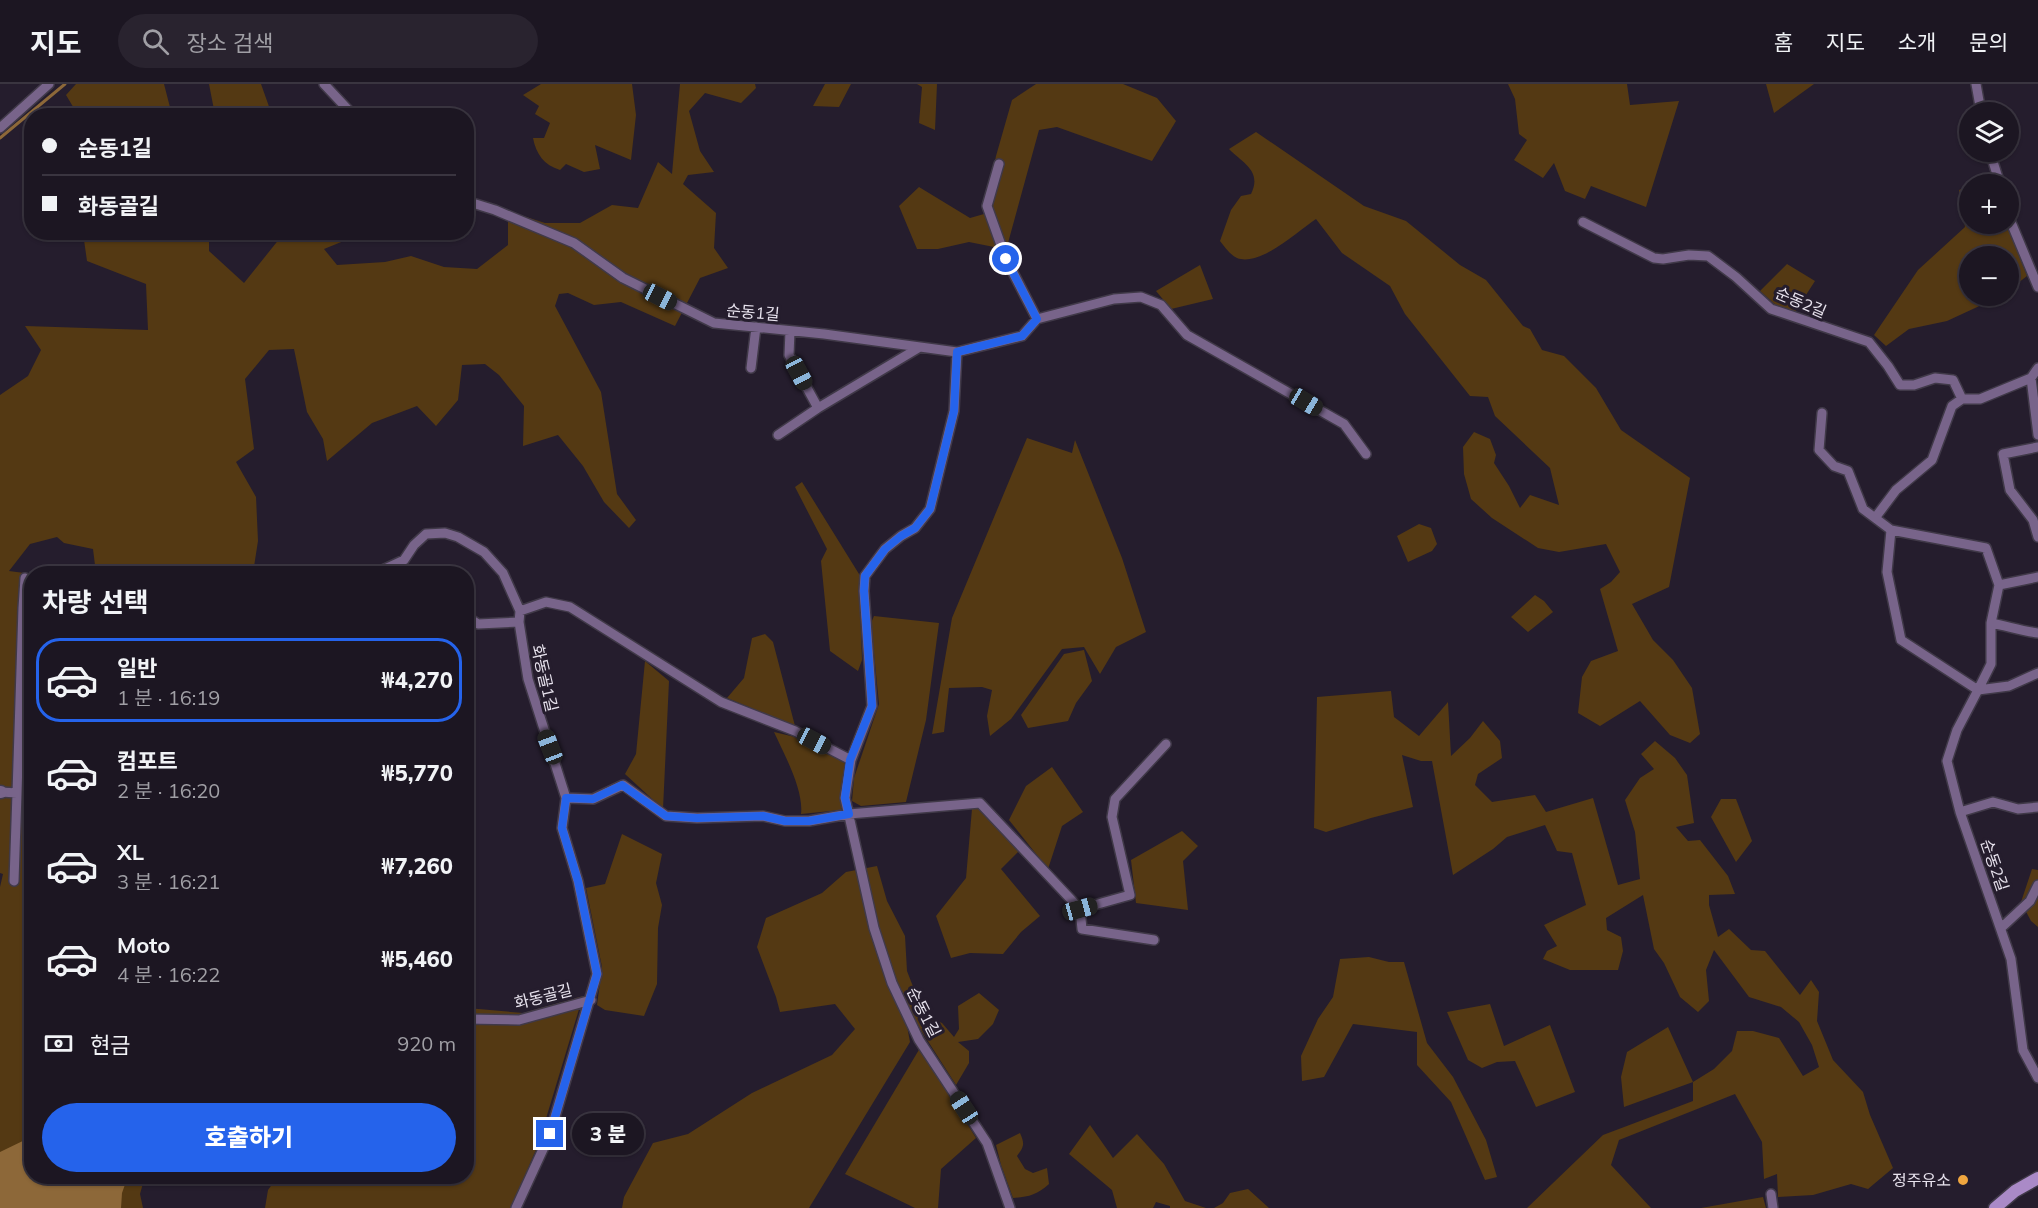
<!DOCTYPE html>
<html lang="ko">
<meta charset="utf-8">
<style>
:root{--surface:#1c1622;--page:#29232f;--text:#f1f3f6;--muted:#a09fa5;--line:#3a3540;--accent:#2563eb}
body{margin:0;font-family:Mulish,"Noto Sans KR",sans-serif;background:var(--page);color:var(--text);height:100vh;display:flex;flex-direction:column;font-size:22px;white-space:nowrap}
*{box-sizing:border-box;margin:0}
p{font-size:20px;color:var(--muted)}
.icon{flex:none;width:33px;height:33px;fill:none;stroke:currentColor;stroke-width:2;stroke-linecap:round;stroke-linejoin:round}
.map{position:relative;flex:1;overflow:hidden}
.sheet{position:absolute;left:24px;top:482px;width:450px;height:618px;display:flex;flex-direction:column;background:var(--surface);border-radius:24px;box-shadow:0 2px 4px #0004,0 0 0 2px var(--line)}
.sheet>*{flex:none}
.top-card{position:absolute;left:24px;top:24px;width:450px;height:132px;border-radius:24px;box-shadow:0 2px 4px #0004,0 0 0 2px var(--line);display:grid;align-content:center;height:132px;padding:0 18px;background:var(--surface)}
.tools{position:absolute;left:1959px;top:18px;display:grid;gap:12px}
.tools a{display:grid;place-items:center;width:60px;height:60px;border-radius:50%;background:var(--surface);box-shadow:0 2px 4px #0004,0 0 0 2px var(--line);font-size:30px}
.end{position:absolute;width:27px;height:27px;margin:-14px;border:8px solid #2563eb;background:#fff;box-shadow:0 0 0 3px #fff}
.from{border-radius:50%}
.bubble{position:absolute;height:42px;border-radius:21px;background:var(--surface);box-shadow:0 2px 4px #0004,0 0 0 2px var(--line);font-size:20px;font-weight:800;line-height:42px;text-align:center}
.car{position:absolute;width:18px;height:36px;margin:-18px -9px;border-radius:8px;box-shadow:0 0 4px 2px #0007;background:linear-gradient(#222 24%,#8ab4d8 0 40%,#222 0 76%,#8ab4d8 0 86%,#222 0)}
.top-card b{display:flex;align-items:center;gap:21px;height:57px;font-size:22px}
.top-card b+b{border-top:2px solid var(--line)}
.top-card i{width:15px;height:15px;background:var(--text)}
ul{padding:0;list-style:none}
li{display:flex;align-items:center;gap:18px;height:84px;margin:0 12px 9px;padding:0 6px;border:3px solid transparent;border-radius:24px}
li div{flex:1}
li b{display:block;font-size:22px}
li em{font-style:normal;font-weight:800}
li.on{border-color:var(--accent)}
li>.icon{width:54px;height:54px;stroke-width:1.5}
h2{padding:0 18px;font-size:27px;line-height:72px}
.pay{display:flex;align-items:center;gap:15px;height:66px;padding:0 18px;font-size:22px}
.pay p{margin-inline-start:auto}
.cta{display:flex;gap:12px;margin-top:auto;padding:12px 18px}
.cta a{flex:1;height:69px;border-radius:36px;background:var(--accent);color:#fff;font-size:24px;font-weight:800;line-height:69px;text-align:center}
header{display:flex;align-items:center;gap:36px;box-sizing:border-box;height:84px;padding:0 30px;background:var(--surface);border-bottom:2px solid var(--line)}
header strong{font-size:28px}
nav{display:flex;gap:33px;margin-inline-start:auto;font-size:21px}
.search{width:420px;height:54px;background:var(--page);display:flex;align-items:center;gap:15px;box-sizing:border-box;padding:0 21px;border-radius:33px;color:var(--muted);font-size:22px}
.map>svg:first-child{display:block}
.green{fill:#543913}
.water{fill:#8d6839}
.lines{fill:none;stroke-linecap:round;stroke-linejoin:round}
.stream{stroke:#8d6839;stroke-width:3}
.minor-casing{stroke:#403948;stroke-width:12}
.tertiary-casing{stroke:#403948;stroke-width:15}
.secondary-casing{stroke:#403948;stroke-width:15}
.minor{stroke:#78648a;stroke-width:9}
.tertiary{stroke:#78648a;stroke-width:12}
.secondary{stroke:#aa8ac7;stroke-width:12}
.route{stroke:#2563eb;stroke-width:8}
.poi-dot{fill:#f0a63f;stroke:#251d2d;stroke-width:2}
.labels{text-anchor:middle;dominant-baseline:central;stroke-width:6;stroke-linejoin:round;paint-order:stroke}
.street-label{font-size:16px;fill:#e8e3ee;stroke:#251d2d}
.poi-label{font-size:16px;fill:#e8e3ee;stroke:#251d2d;text-anchor:end}
</style>
<header>
<strong>지도</strong>
<div class="search"><svg class="icon" aria-label="search" viewBox="0 0 24 24"><circle cx="10" cy="10" r="6"/><path d="M15 15l6 6"/></svg>장소 검색</div>
<nav><a>홈</a><a>지도</a><a>소개</a><a>문의</a></nav>
</header>
<div class="map">
<svg width="2038" height="1124" viewBox="0 0 2038 1124">
<rect width="100%" height="100%" fill="#251d2d"/>
<path class="green" d="M76,0H164L172,31H78L66,11Z
M209,0H261L272,31H215Z
M541,0H632L636,31L631,76L595,61L600,85L584,88L566,80L560,86C544,81 536,70 533,54H544L550,39L535,30L539,22L523,11Z
M680,0H755L756,4L741,19L705,9L689,27L700,67L714,88L688,91L683,100L716,129L714,164L728,184L700,194L675,242L621,218L594,221L568,209L559,210L555,222L601,308L617,410L636,436L629,444L604,418L583,382L558,351L523,362L524,322L499,291L485,280L462,281L458,316L436,342L417,322L372,339L327,377L323,355L307,328L294,265L269,266L245,295L254,365L236,378L256,413L258,457L253,489H96L93,465L64,459L57,453L30,460L9,487L32,490V1092H145L140,1110L143,1124H0V803L3,790L0,789V311L28,292L41,266L25,242L148,246L146,200L87,177L83,149H209V167L244,199L284,149H360L361,150L324,165L337,181L385,178L411,172L444,183L477,185L508,161V138L511,128L545,139H580L612,121L638,124L658,78L672,90Z
M825,0H851L839,23L813,22Z
M917,0H937L935,46L919,39L922,3Z
M1036,0H1123L1157,14L1176,37L1152,77L1057,43L1039,46L1008,159L994,163L969,158L938,165H917L899,122L919,103L970,134L984,130L996,72L1012,16Z
M1508,0H1627L1630,21L1679,17L1646,123L1591,102L1585,115L1565,107L1554,79L1543,94L1514,76L1527,56L1519,50L1515,15Z
M1766,0H1814L1774,29Z
M1256,48L1364,122L1406,137L1460,181L1486,196L1523,242L1530,245L1542,266L1564,272L1596,304L1621,346L1690,394L1669,503L1632,520L1653,556L1673,576L1692,604L1700,650L1690,659L1670,651L1640,617L1600,642L1578,629L1582,593L1591,577L1618,567L1600,505L1611,498L1620,488L1606,460L1559,468L1538,464L1492,434L1471,415L1464,390L1463,363L1474,348L1490,355L1496,371L1494,379L1509,402L1520,424L1530,411L1559,421L1550,384L1495,332L1488,313L1470,312L1405,230L1390,202L1342,169L1316,135C1298,147 1260,183 1237,174C1230,171 1225,163 1220,157L1231,126L1241,112L1251,110C1262,87 1244,80 1229,65Z
M1969,102L1970,140H2007L2027,192L2009,206L2008,172H1970V212H2001L1947,237L1909,245L1886,262L1874,251L1918,186L1965,143L1959,106Z
M1787,180L1815,197L1795,228L1778,223L1760,207Z
M1200,181L1213,215L1171,225L1156,207Z
M1027,354L1072,369L1075,356L1122,474L1146,548L1116,563L1100,590L1084,563L1062,565L1011,635L990,652L987,632L992,606L982,603L949,604L944,648L932,650L952,534Z
M802,398L859,490L862,576L858,587L830,567L821,477L827,465L795,403Z
M1419,440L1431,444L1437,460L1432,467L1408,478L1397,452Z
M1535,511L1544,517L1553,528L1528,548L1511,533Z
M874,532L939,539L926,636L906,718L861,722L852,717L854,694L879,620L871,539Z
M765,550L773,558L795,642L727,614L744,594L752,554Z
M1084,566L1092,597L1076,619L1068,637L1028,644L1021,631L1064,570Z
M645,577L669,597L663,725L625,690L636,670Z
M1391,607L1394,633L1419,652L1448,618L1451,672L1470,654L1483,637L1500,657L1502,674L1478,690L1475,701L1492,718L1535,711L1546,728L1593,714L1618,801L1640,795L1635,748L1625,716L1640,694L1654,685L1641,670L1655,657L1675,674L1687,691L1694,739L1676,743L1688,757L1700,756L1728,792L1735,810L1709,811V821L1718,853L1729,845L1751,866L1765,867L1800,911L1811,896L1819,908L1817,937L1833,976L1863,1008L1870,1031L1893,1084L1868,1105L1851,1100L1813,1111L1778,1113L1777,1090L1764,1095L1762,1058L1735,1010L1619,1056L1611,1081L1651,1124H1527L1603,1051L1693,1017V998L1624,1023L1621,993L1627,968L1668,943L1693,998L1714,985L1732,967L1737,947H1753L1779,954L1803,992L1819,983L1812,961L1799,938L1781,923L1749,913L1714,866L1706,886L1709,917L1698,928L1680,913L1664,879L1654,865L1643,811L1606,834L1607,846L1621,853L1623,867L1618,886H1570L1543,875L1547,867L1557,862L1544,841L1586,821L1572,769L1557,767L1545,741L1507,753L1493,765L1453,791L1432,677H1421L1402,671L1413,723L1371,734L1326,748L1314,744L1317,613Z
M774,648L795,653L845,679L841,726L801,730C804,706 784,670 774,648Z
M1052,683L1083,728L1062,742L1048,785L1009,736L1026,702Z
M1721,715H1736L1752,757L1736,778L1711,733Z
M978,723L1019,767L1001,785L1040,832L1021,848L1003,870L970,869L951,874L936,832L966,794L972,725Z
M1182,747L1198,762L1183,777L1188,826L1136,819L1131,776Z
M622,750L662,770L656,799L662,821L658,844L657,900L644,932L605,926L597,921L602,883L586,804L605,800Z
M877,782L887,817L905,852L907,887L924,931L942,939L954,953L959,945L958,922L979,909L999,926L993,940L978,955L958,958L969,967V979L956,1001L915,937L907,942L910,958L809,1124H622L624,1113L653,1059L688,1050L752,1009L832,971L855,945L835,920L780,928L776,913L757,863L766,834L822,809L846,788Z
M2032,785L2038,786V843L2031,837L2021,818Z
M1369,873L1389,878H1404L1427,959L1453,993L1486,1056L1497,1093L1485,1096L1451,1018L1417,981V948L1353,940L1324,993L1302,997L1301,972L1318,935L1333,913L1340,875Z
M583,912L538,1061L511,1124H265L268,1106L278,1092H466L467,924L523,929Z
M1490,920L1504,962L1550,941L1575,1008L1536,1023L1515,977L1497,978L1482,984L1468,976L1447,928Z
M920,964L976,1054L941,1085L938,1124H915L845,1090Z
M1090,1041L1113,1074L1137,1050L1164,1080L1185,1117L1206,1124H1170V1122L1156,1118L1153,1124H1117L1112,1106L1069,1070Z
M1020,1049C1025,1060 1024,1063 1017,1072L1025,1085L1033,1089L1047,1084L1049,1100C1037,1111 1028,1113 1013,1114L1001,1081L996,1061Z
M1248,1105L1269,1124H1214L1223,1119L1230,1109Z
M1763,1113L1766,1124H1701Z"/>
<path class="water" d="M31,1053L32,1092H128L122,1109L121,1124H0V1068Z"/>
<g class="lines">
<path class="stream" d="M0,54L65,0"/>
<defs>
<path id="minor" d="M324,0L354,32
M1976,0L1981,28
M0,44L49,0
M1990,68L2000,100
M466,117L495,126L574,159L623,194L714,239L824,250L957,268L1022,252L1037,235L1006,175L987,122L999,80
M2008,131L2038,203
M1583,138L1654,174L1663,175L1689,171L1708,172L1736,193L1771,225L1869,258L1888,282L1900,301H1914L1935,294L1953,296L1962,315
M1037,235L1114,215L1141,213L1161,221L1187,251L1344,340L1366,370
M790,247L789,271L818,324
M957,268L954,327L930,425L915,444L901,452L885,465L865,492L864,507L872,622L851,676L845,714L874,844L892,899L919,956L987,1059L1010,1124
M751,284L756,243
M2031,294L2038,351
M1822,329L1819,366L1834,382L1848,387L1863,425L1891,446L1887,488L1901,556L1978,606L1957,646L1947,677L1960,728L2011,875L2023,966L2038,994
M778,351L818,324L920,263
M2038,363L2003,370L2010,406L2033,436L2038,453
M1875,434L1896,406L1932,376L1952,322L1962,315H1980L2031,294L2038,284
M1891,446L1986,464L1999,501L1991,539V580L1978,606
M376,489L404,476L414,461L426,450L445,449L458,453L484,468L503,489L520,527L519,538L528,595L566,714L593,715L623,701L666,732L697,734L763,732L785,737H809L849,730L980,719L1080,825L1130,811L1112,733L1115,715L1166,660
M1999,501L2038,493
M23,524L25,494
M520,527L546,518L570,523L721,618L795,647L851,676
M466,532L478,540L519,538
M1991,539C2007,542 2022,547 2038,549
M1978,606L2009,602L2038,589
M1,708L17,709L23,524H32
M1960,728L1993,718L2018,725L2038,723
M14,797L17,709
M1080,825L1082,845L1154,856
M2001,844L2030,817L2038,801
M466,935L519,936L591,916
M1771,1110L1773,1124
M516,1124L550,1050L597,890L578,797L562,744L566,714"/>
<path id="tertiary" d="M0,708H1"/>
<path id="secondary" d="M1995,1124L2015,1107L2038,1094"/>
</defs>
<use href="#minor" class="minor-casing"/>
<use href="#tertiary" class="tertiary-casing"/>
<use href="#secondary" class="secondary-casing"/>
<use href="#minor" class="minor"/>
<use href="#tertiary" class="tertiary"/>
<use href="#secondary" class="secondary"/>
</g>
<g class="lines">
<path class="route" d="M550,1050L597,890L578,797L562,744L566,714L593,715L622,701L666,732L697,734L763,732L785,737H809L849,730L845,714L850,676L872,622L864,507L865,492L885,465L901,452L915,444L930,425L954,327L957,268L1022,252L1037,235L1006,175"/>
</g>
<circle class="poi-dot" cx="1963" cy="1096" r="6"/>
<g class="labels">
<g class="street-label">
<text transform="translate(1801 218) rotate(23)">순동2길</text>
<text transform="translate(753 228) rotate(5)">순동1길</text>
<text transform="translate(545 594) rotate(77)">화동골1길</text>
<text transform="translate(1995 781) rotate(71)">순동2길</text>
<text transform="translate(543 912) rotate(-14)">화동골길</text>
<text transform="translate(924 928) rotate(63)">순동1길</text>
</g>
<g class="poi-label">
<text x="1951" y="1096">정주유소</text>
</g>
</g>
</svg>
<div class="tools">
<a><svg class="icon" aria-label="layers" viewBox="0 0 24 24"><path d="M12 4l9 5-9 5-9-5zM3 14l9 5 9-5"/></svg></a>
<a>+</a>
<a>−</a>
</div>
<i class="end from" style="left:1006px;top:175px"></i>
<i class="end" style="left:550px;top:1050px"></i>
<div class="bubble" style="left:572px;top:1029px;width:72px">3 분</div>
<i class="car" style="left:660px;top:213px;rotate:117deg"></i>
<i class="car" style="left:799px;top:289px;rotate:152deg"></i>
<i class="car" style="left:1306px;top:318px;rotate:121deg"></i>
<i class="car" style="left:814px;top:657px;rotate:118deg"></i>
<i class="car" style="left:550px;top:663px;rotate:339deg"></i>
<i class="car" style="left:1080px;top:825px;rotate:75deg"></i>
<i class="car" style="left:964px;top:1024px;rotate:327deg"></i>
<div class="top-card">
<b><i class="from"></i>순동1길</b>
<b><i></i>화동골길</b>
</div>
<section class="sheet">
<h2>차량 선택</h2>
<ul>
<li class="on"><svg class="icon" aria-label="car" viewBox="0 0 24 24"><path d="M5 17H2v-5l4-1 3-4h7l3 4 3 1v5h-3M9 17h6M6 11h13"/><circle cx="7" cy="17" r="2"/><circle cx="17" cy="17" r="2"/></svg><div><b>일반</b><p>1 분 · 16:19</p></div><em>₩4,270</em></li>
<li><svg class="icon" aria-label="car" viewBox="0 0 24 24"><path d="M5 17H2v-5l4-1 3-4h7l3 4 3 1v5h-3M9 17h6M6 11h13"/><circle cx="7" cy="17" r="2"/><circle cx="17" cy="17" r="2"/></svg><div><b>컴포트</b><p>2 분 · 16:20</p></div><em>₩5,770</em></li>
<li><svg class="icon" aria-label="car" viewBox="0 0 24 24"><path d="M5 17H2v-5l4-1 3-4h7l3 4 3 1v5h-3M9 17h6M6 11h13"/><circle cx="7" cy="17" r="2"/><circle cx="17" cy="17" r="2"/></svg><div><b>XL</b><p>3 분 · 16:21</p></div><em>₩7,260</em></li>
<li><svg class="icon" aria-label="car" viewBox="0 0 24 24"><path d="M5 17H2v-5l4-1 3-4h7l3 4 3 1v5h-3M9 17h6M6 11h13"/><circle cx="7" cy="17" r="2"/><circle cx="17" cy="17" r="2"/></svg><div><b>Moto</b><p>4 분 · 16:22</p></div><em>₩5,460</em></li>
</ul>
<div class="pay"><svg class="icon" aria-label="cash" viewBox="0 0 24 24"><path d="M3 7h18v10H3z"/><circle cx="12" cy="12" r="2"/></svg>현금<p>920 m</p></div>
<div class="cta"><a>호출하기</a></div>
</section>
</div>
